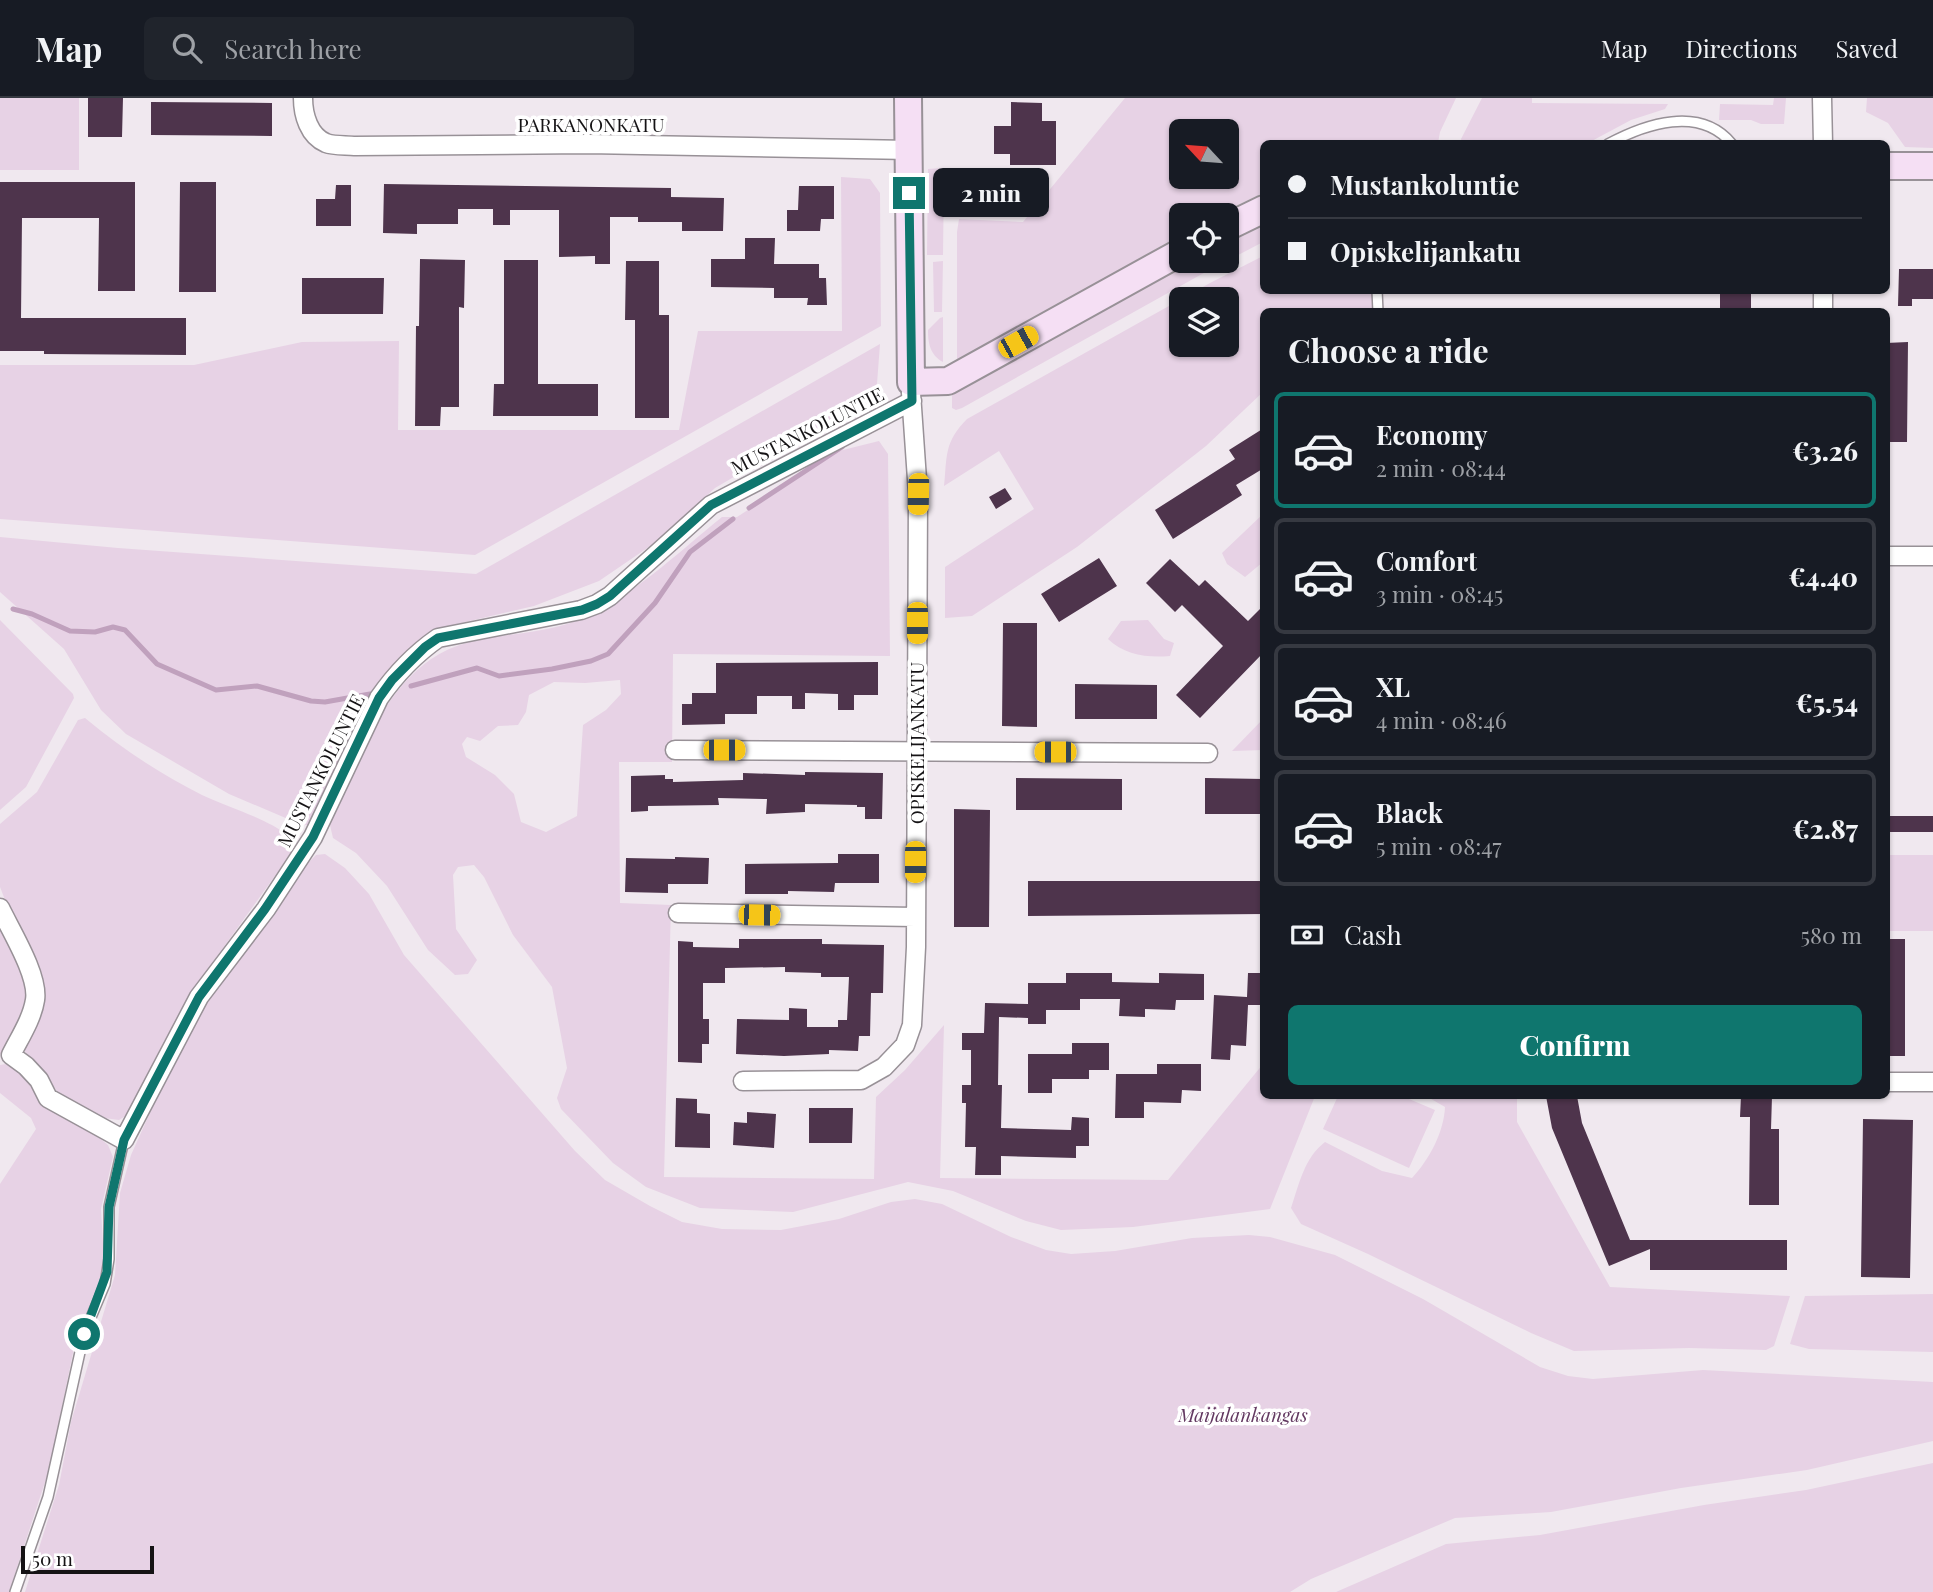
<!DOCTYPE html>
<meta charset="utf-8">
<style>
:root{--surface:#171b24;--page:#20242c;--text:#f1f3f6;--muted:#9ea1a6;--line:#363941;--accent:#0f766e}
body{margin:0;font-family:"Playfair Display",serif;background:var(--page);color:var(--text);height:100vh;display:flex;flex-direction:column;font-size:26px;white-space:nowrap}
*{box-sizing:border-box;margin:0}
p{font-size:23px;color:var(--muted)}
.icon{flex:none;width:38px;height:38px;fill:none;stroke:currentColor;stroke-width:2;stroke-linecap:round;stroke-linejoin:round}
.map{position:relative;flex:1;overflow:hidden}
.drawer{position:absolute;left:1260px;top:210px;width:630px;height:791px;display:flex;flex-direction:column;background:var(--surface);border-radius:10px;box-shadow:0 2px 5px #0004}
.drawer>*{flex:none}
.hud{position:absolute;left:1260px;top:42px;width:630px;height:154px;border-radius:10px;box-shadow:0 2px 5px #0004;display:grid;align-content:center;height:154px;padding:0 28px;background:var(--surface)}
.needle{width:46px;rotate:296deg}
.controls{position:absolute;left:1169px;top:21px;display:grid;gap:14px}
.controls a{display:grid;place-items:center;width:70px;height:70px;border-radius:10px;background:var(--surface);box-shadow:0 2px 5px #0004;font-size:35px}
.scale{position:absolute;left:21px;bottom:18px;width:133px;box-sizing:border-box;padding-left:7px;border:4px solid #151315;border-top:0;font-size:19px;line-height:24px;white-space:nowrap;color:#151315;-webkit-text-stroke:5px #fff;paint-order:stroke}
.end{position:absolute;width:32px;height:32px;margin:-16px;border:9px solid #0f766e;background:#fff;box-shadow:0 0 0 4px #fff}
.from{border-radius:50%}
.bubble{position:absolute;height:49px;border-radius:10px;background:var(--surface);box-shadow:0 2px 5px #0004;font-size:23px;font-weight:800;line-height:49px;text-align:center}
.car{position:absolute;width:21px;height:42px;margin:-21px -10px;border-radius:9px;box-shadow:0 0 5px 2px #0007;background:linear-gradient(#f5c518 24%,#345 0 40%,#f5c518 0 76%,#345 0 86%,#f5c518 0)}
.hud b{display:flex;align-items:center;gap:24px;height:66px;font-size:26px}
.hud b+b{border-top:2px solid var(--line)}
.hud i{width:18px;height:18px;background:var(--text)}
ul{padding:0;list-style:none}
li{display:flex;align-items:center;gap:21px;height:116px;margin:0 14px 10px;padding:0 14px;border:4px solid var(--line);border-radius:10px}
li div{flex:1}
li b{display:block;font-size:26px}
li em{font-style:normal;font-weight:800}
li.active{border-color:var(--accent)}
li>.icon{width:63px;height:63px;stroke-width:1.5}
h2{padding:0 28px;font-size:32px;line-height:84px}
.pay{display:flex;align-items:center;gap:18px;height:77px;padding:0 28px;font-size:26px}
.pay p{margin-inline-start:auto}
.button{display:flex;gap:14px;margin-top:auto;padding:14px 28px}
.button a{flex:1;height:80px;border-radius:10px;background:var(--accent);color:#fff;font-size:28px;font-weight:800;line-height:80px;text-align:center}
header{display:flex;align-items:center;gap:42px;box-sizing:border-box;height:98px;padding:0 35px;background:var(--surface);border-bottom:2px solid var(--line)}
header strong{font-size:33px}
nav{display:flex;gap:38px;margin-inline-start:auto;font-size:24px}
.search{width:490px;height:63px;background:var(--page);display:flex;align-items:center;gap:18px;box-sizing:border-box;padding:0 24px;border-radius:10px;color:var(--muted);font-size:26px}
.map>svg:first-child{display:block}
.green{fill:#e7d2e5;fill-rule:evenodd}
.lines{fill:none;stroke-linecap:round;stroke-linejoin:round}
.stream{stroke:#c0a1bd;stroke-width:5}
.building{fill:#4e344c}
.service-casing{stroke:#989197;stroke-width:12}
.minor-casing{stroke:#989197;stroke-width:21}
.secondary-casing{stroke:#989197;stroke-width:30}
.service{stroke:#fff;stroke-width:9}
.minor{stroke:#fff;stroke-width:18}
.secondary{stroke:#f5dff4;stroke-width:26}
.route{stroke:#0f766e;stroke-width:9}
.labels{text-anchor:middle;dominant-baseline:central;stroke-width:7;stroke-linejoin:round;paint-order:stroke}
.street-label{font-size:19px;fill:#151315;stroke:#fff}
.park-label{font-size:19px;font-style:italic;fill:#633961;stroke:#fff}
</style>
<header>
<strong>Map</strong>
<div class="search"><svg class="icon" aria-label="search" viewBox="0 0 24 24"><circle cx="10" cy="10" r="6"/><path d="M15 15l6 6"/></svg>Search here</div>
<nav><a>Map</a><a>Directions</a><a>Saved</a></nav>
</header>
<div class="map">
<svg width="1933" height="1494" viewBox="0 0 1933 1494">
<rect width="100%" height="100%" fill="#f0e8ef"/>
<path class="green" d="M0,0H79V72H0Z
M1125,0H1456L1440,34L1438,45L1264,46L1263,95L1217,117H1181V137L957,264V134L959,121L1023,124ZM1181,33H1227V79H1181Z
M1482,0H1532V5L1668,6L1665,11L1631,22L1588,45H1462L1461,41Z
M1774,0H1786L1784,26H1761L1751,22H1719L1720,6L1773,7Z
M1867,0H1933V50L1905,49L1888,25L1866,14Z
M942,70L944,75L943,157H927L928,71Z
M841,79L870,81L880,95L881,228L475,457L0,421V267H194L302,244L399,243L398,332H679L698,233H842Z
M1263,122V144L1202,176L962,310L956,312L952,310V295L1187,163H1227V141Z
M1263,158L1264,192L1372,193L1373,213H1325L1322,210L1317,213L1264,214L1263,294L1206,348L1077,449L972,518L945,520V469L1034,411L999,353L944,388C947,358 944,344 967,321L1210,185ZM1181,201H1227V247H1181Z
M943,163L942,214H934L933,164Z
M943,219V264C930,257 928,245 928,232L940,220Z
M880,246L876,299L846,313L715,390L659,442L599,483L534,508L440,530L401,559L364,616L338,664L319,714L310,727H302L229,696L126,636L101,612L64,551L0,494V439L118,450L476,476Z
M879,343L888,356L890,558L673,556L672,664H619L620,805L671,807L664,1079L874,1081L876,999L905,972L944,927L940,1080L1168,1082L1263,966L1264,998H1315L1270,1111L1133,1129L1061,1132L1026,1123L953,1093L908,1084L793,1114L700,1110L646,1089L613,1065L561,1011L557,1000L567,970L552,889L513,837L484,779L474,767L458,769L453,777L456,831L477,862L468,876L455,877L428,852L387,788L356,755L333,740L329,723C358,662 388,572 457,548C494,535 540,537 576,523C632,500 676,456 722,419H737L839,353ZM620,582L621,596L606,612L583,627L577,718L546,734L521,724L514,696L495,677L466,659L462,646L467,639L480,643L498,628L518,627L526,614L529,597L554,584L585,585Z
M1263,416V464L1245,479L1227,466L1222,455Z
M0,522L73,596L74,600L26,689L0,712Z
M1148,522L1164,541L1174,545L1170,558C1148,560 1124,557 1108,541L1121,523Z
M85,620C121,650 160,676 202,697C229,710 267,720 290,739C295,743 294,747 293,753L205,875L163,945L127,1017L119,1022L104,1020L75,1005L58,994L24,952L43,899L0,789V726L37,694L78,622Z
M1263,621V652L1232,653Z
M325,756L345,770L369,796L404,857L575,1053L605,1082L650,1108L682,1124L722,1131L781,1132L839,1121L891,1104L915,1101L942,1106L1011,1139L1046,1152L1071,1156L1115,1153L1192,1140L1249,1137L1270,1139L1335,1157L1423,1201L1540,1269L1568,1278L1593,1281L1703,1272L1933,1284V1343L1807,1372L1681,1390L1551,1414L1455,1420L1311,1481L1290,1494H25L59,1387L71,1324L115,1177L120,1095L131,1057L175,959L204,905L293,780L316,757Z
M1886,757H1933V833H1887Z
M0,824L29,882L31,900L9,948L0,956Z
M6,966L16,971L108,1047L113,1059L101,1111L104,1163L100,1182L75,1245L49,1372L9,1494H0V1086L36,1031L31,1020L0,995V967Z
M1338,998H1402L1435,1012L1409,1070L1323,1031Z
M1426,998H1517V1024L1610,1189L1790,1198L1774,1248L1766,1252L1689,1250L1574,1253L1531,1235L1368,1156L1301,1126L1291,1110C1299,1087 1304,1060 1325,1044L1382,1073L1412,1080C1429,1062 1444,1034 1445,1009Z
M1933,1196V1254L1809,1251L1790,1246L1805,1198Z
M1933,1365V1494H1336L1446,1446L1540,1437L1704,1407L1806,1392Z"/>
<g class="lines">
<path class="stream" d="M749,410L842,349
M13,511L32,516L70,533L95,534L113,529L125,532L157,566L216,592L257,588L311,603L325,604L370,596
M411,588L477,570L499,578L552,571L591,563L608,556L655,505L690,454L733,421"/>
</g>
<path class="building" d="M88,0H123L122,39H88Z
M151,4L272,5V38L151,37Z
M1011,4L1042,5V23H1056V67H1010V56H994V28H1011Z
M0,84H135V193H98L99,120H22L21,220H186V257L44,256V253H0Z
M180,84H216V194H179Z
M384,86L671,90V99L724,100L723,133H682V124H638V119H610V166H595V158L559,159V112H510V127H493V111H458V126H417V136L383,135Z
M336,87H351V128H316V101H335Z
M799,88H834V121H821L820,133H787V112H798Z
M745,140H775L774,166H819V180H826L827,207H807L808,200H774V190L711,189V161H745Z
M420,161L465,162L464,210L459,209V309H441L440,328H415L416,228H419Z
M504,162H538V286H598V318H493L494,286H504Z
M626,163H659V217H669V320H635V222H625Z
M1899,171H1933V201H1912V208H1898Z
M302,180H384L383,216H302Z
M1720,192H1751V214H1720Z
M1908,244L1907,344H1886V245Z
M1264,330V370L1236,387L1242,397L1173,441L1155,412L1235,361L1229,352Z
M1005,390L1012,401L996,411L989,399Z
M1099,460L1117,488L1059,524L1041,496Z
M1170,461L1199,488L1205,482L1248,523L1264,507V554L1200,620L1176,597L1223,548L1182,507L1175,514L1146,485Z
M1003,525H1037V629L1002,628Z
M878,564V597H854V612H838V596L805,595V611H792V598H757V616H725V626L682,627V606H692V595H716V565Z
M1075,586L1157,587V621H1075Z
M805,674L883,675L882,721H865V709H857V707L805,706V714L766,716L767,701L718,700L719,707L648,708V713L631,714V678L665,677V681H673V684L743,682V675L805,677Z
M1016,680L1122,681V712H1016Z
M1205,680L1264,681V716H1205Z
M954,711L990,712L989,829H954Z
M1886,718H1933V734H1886Z
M838,756H879V785H835L834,794L788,793V796H745V766L838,765Z
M675,759L709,760L708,786H668V795L625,794L626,760L675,761Z
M1028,783H1264V816L1028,818Z
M739,841H822V846L884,847L883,895H871L870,938H859L858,953L829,952V956L784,958L736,956L737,921L789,922V910L807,911V929H838V922H847L849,879H821V875L785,874V869L725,870V885H703V921H709V946H702V965L678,964V843L693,844V849L739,850Z
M1886,841H1905V958H1886Z
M1066,875H1112V884L1159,885V875L1204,876V902H1176L1175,912L1145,911V919L1119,918L1120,901H1080V912H1046V926H1028V920L999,919L998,987H1002L1001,1030L1071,1032L1072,1019L1089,1020V1048H1076V1060L1001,1058V1077H975L976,1049H965L966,1005H962V987H971V952H962V935H984L985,905L1028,906V885H1066Z
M1248,875H1264V907H1248L1246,948L1231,947L1230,962L1211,961L1214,897L1247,899Z
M1072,945H1109V972H1089V981H1052V995H1028V956H1072Z
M1157,966H1201V993L1182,992L1181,1005L1144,1004V1020H1115L1116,976H1157Z
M1546,998H1577L1582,1025L1630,1142H1787V1172H1650V1151L1609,1168L1552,1030Z
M1741,998H1772L1771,1031H1779V1107H1749L1750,1019H1740Z
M676,1000L697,1001V1015L710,1016V1050L675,1049Z
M809,1010H853L852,1045H809Z
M747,1014L776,1016L774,1050L733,1047L734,1024L747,1025Z
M1863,1021L1913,1022L1910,1180L1861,1179Z"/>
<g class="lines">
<defs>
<path id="service" d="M1608,46C1645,26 1700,7 1732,46
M1377,192L1378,214
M15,1494L48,1399L84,1236L105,1186L109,1161V1109L124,1042"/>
<path id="minor" d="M303,0C303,17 309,38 326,45C334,48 346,47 355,48L588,46L910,52
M1822,0L1823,46
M1823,214V192
M1886,458H1933
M675,652L1208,655
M0,810C11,833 39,878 35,902C32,921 20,939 11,957L26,968L39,982L48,1000L124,1042L199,899L266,811L313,739L379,600C395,577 415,556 438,540L581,512L597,506L610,498L711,407L912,303
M678,815L915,819
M743,983L861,982L884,969L905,947L912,927L916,849L918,396L911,295
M1886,984H1933"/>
<path id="secondary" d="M908,0L911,284L948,283L1181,154
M1886,68H1933
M1227,129L1264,111"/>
</defs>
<use href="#service" class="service-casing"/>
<use href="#minor" class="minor-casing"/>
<use href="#secondary" class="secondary-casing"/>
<use href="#service" class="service"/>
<use href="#minor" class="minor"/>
<use href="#secondary" class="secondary"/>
</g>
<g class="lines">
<path class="route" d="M84,1236L107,1174L109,1109L124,1042L199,899L265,811L313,739L379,600L392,582L425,549L438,540L582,512L597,506L610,498L711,407L912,303L909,95"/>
</g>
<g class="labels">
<g class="street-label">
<text x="591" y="26">PARKANONKATU</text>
<text transform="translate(807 332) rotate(-27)">MUSTANKOLUNTIE</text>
<text transform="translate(916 645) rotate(-90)">OPISKELIJANKATU</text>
<text transform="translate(320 672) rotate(-63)">MUSTANKOLUNTIE</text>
</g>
<g class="park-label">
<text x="1243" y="1316">Maijalankangas</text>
</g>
</g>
</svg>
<div class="controls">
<a><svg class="needle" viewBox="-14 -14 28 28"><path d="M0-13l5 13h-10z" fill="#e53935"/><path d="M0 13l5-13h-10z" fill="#9ea1a6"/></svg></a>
<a><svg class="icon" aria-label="locate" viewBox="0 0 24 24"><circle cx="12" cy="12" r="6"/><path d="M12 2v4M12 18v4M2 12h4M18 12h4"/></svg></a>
<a><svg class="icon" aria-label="layers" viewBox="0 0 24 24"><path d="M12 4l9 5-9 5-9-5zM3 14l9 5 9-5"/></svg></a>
</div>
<div class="scale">50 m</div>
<i class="end from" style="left:84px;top:1236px"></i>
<i class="end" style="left:909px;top:95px"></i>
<div class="bubble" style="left:933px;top:70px;width:116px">2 min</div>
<i class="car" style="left:1018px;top:244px;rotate:61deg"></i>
<i class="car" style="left:918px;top:396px;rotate:181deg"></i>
<i class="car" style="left:917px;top:525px;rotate:180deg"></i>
<i class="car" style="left:724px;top:652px;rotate:90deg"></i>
<i class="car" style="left:1055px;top:654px;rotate:270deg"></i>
<i class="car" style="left:915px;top:764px;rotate:180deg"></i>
<i class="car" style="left:759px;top:817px;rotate:91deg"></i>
<div class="hud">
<b><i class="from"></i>Mustankoluntie</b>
<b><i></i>Opiskelijankatu</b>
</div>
<section class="drawer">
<h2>Choose a ride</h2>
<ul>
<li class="active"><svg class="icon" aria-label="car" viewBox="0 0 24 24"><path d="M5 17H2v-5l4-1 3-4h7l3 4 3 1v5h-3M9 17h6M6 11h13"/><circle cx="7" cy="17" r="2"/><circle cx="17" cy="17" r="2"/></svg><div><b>Economy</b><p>2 min · 08:44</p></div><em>€3.26</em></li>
<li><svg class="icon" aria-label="car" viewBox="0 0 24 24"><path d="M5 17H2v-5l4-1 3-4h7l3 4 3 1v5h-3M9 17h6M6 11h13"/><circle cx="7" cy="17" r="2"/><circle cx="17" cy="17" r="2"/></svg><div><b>Comfort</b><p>3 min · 08:45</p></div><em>€4.40</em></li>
<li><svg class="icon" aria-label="car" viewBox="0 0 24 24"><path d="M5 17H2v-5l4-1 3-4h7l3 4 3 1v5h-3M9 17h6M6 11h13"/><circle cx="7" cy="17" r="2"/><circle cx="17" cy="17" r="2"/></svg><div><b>XL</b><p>4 min · 08:46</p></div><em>€5.54</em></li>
<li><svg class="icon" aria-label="car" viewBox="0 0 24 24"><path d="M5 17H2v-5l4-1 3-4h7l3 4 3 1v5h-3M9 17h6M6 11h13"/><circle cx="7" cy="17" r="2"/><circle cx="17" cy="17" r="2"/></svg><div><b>Black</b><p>5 min · 08:47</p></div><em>€2.87</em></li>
</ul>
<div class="pay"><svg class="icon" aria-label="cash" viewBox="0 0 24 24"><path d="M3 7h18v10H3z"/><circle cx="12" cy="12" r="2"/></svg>Cash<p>580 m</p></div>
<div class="button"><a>Confirm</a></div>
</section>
</div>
